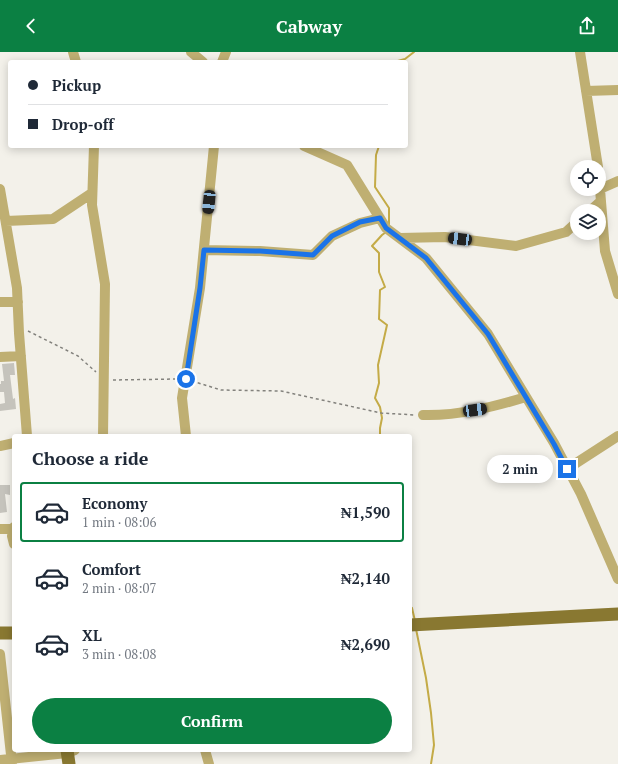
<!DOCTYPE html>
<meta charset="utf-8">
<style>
:root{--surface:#fff;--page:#f2f2f3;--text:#1f2937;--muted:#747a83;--line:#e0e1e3;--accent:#0b8043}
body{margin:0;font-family:"PT Serif",serif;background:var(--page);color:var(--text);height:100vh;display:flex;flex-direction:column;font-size:15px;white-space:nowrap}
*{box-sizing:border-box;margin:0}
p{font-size:13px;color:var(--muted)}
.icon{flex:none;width:22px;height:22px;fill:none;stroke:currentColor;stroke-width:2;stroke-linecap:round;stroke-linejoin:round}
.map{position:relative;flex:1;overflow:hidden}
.drawer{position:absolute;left:12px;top:382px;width:400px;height:318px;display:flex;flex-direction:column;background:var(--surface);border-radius:4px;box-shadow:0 2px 10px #0003}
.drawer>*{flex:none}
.banner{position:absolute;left:8px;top:8px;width:400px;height:88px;border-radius:4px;box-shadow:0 2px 10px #0003;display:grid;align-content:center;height:88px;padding:0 20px;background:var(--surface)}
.fabs{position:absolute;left:570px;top:108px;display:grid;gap:8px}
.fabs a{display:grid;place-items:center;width:36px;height:36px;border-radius:50%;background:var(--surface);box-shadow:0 2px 10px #0003;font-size:20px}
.end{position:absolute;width:18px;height:18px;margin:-9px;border:5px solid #1a73e8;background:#fff;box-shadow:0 0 0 2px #fff}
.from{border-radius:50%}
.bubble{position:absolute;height:28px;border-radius:14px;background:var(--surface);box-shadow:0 2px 10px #0003;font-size:13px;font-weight:700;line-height:28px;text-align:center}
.car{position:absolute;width:12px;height:24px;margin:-12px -6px;border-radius:5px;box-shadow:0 0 3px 1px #0007;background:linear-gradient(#222 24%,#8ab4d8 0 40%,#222 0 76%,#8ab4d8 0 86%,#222 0)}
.banner b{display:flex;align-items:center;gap:14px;height:38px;font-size:15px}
.banner b+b{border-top:1px solid var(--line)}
.banner i{width:10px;height:10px;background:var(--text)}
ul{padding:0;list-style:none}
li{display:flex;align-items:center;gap:12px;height:60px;margin:0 8px 6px;padding:0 12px;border:2px solid transparent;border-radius:4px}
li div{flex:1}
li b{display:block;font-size:15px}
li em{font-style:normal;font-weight:700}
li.selected{border-color:var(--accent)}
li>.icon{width:36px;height:36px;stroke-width:1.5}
h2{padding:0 20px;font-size:18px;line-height:48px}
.primary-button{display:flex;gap:8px;margin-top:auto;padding:8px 20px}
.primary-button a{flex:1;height:46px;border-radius:24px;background:var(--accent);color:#fff;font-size:16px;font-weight:700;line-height:46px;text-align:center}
header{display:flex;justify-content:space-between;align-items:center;height:52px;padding:0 20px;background:var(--accent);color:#fff;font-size:18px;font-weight:700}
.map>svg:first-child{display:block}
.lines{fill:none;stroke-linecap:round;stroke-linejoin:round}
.stream{stroke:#c4ab47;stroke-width:2}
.building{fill:#c5c3bc}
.path{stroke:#83827d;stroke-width:1.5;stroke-dasharray:3 3;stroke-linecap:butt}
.minor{stroke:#bfaf72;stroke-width:10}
.major{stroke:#897831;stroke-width:13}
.route{stroke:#1a73e8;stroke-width:5}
</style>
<header><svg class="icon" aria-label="back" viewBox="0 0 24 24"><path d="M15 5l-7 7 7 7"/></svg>Cabway<svg class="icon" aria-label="share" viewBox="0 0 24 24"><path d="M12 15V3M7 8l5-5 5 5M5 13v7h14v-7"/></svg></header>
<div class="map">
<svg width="618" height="712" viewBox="0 0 618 712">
<rect width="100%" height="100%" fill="#f3f1ea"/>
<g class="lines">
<path class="stream" d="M394,10L405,7L414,0
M379,94L376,103L375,135L389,156V174
M380,384V376L382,366L380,355L375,346L379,331L378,313L387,273L379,267L380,238L385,235L379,220V201L372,194L382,183L386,180
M410,555L412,556L415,569
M416,577L426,626L431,661L434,693L431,712"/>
</g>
<path class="building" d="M14,311L15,323H10L13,347L15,346L16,357L0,359V352L5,351L4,340H0V332H1V329H4L2,312Z
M0,433H4V435V433H10V443L5,442L7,460L0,461Z"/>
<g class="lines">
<path class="path" d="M28,279L78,304L96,320
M113,328L177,327
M192,329L221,338L281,339L381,361L415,363"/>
<path class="minor" d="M73,0L76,10
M191,0L203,10
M580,0L598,115
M222,10L226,0
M586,39L618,38
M94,94L92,153L105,232L103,384
M304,94L347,113L386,176L426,206L488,282L554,391L581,442L618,527
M599,125L605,199L618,242
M0,137L17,236L19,281L27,384
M600,137L618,129
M590,159L601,149
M6,169L53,167L92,141
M400,186L445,185L516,194L566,180L577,170
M204,198L260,199L313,203L332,184L360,171L380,166
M0,250H18
M0,305L21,304
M423,363C458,364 493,355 526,345
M186,384L182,346L200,236L214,94
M0,394L14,391
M567,417L618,384
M14,475L12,484L14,492
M0,477H14
M0,602L12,712
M205,698L209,712
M0,708L67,701L75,698"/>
<path class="major" d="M410,573L618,562
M0,581H14
M67,698L69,712"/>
</g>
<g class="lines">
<path class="route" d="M186,327L200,236L204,198L260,199L313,203L332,184L360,170L380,166L386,176L426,206L488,282L554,392L567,417"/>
</g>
</svg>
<div class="fabs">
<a><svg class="icon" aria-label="locate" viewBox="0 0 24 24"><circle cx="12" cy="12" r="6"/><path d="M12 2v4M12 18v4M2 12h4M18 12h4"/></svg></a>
<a><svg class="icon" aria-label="layers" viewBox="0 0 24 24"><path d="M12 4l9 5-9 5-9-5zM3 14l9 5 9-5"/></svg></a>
</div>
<i class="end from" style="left:186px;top:327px"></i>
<i class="end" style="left:567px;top:417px"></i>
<div class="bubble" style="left:487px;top:403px;width:66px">2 min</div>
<i class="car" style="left:209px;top:150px;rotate:186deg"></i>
<i class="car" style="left:460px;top:187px;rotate:277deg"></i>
<i class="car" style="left:475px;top:358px;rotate:82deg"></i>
<div class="banner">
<b><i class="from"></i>Pickup</b>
<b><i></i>Drop-off</b>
</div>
<section class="drawer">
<h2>Choose a ride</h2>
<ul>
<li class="selected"><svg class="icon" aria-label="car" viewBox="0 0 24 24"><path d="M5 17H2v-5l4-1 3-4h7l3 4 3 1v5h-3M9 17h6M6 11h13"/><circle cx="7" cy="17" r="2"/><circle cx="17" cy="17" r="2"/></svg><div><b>Economy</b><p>1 min · 08:06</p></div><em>₦1,590</em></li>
<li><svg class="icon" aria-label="car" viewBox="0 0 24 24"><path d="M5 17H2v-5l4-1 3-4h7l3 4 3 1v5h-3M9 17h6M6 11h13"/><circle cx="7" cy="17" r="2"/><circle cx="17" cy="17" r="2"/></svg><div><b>Comfort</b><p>2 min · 08:07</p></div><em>₦2,140</em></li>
<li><svg class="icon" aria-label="car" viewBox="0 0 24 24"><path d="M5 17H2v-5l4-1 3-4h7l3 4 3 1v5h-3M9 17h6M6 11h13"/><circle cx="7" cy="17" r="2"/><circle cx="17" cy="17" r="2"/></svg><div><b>XL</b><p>3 min · 08:08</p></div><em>₦2,690</em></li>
</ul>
<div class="primary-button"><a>Confirm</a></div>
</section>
</div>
